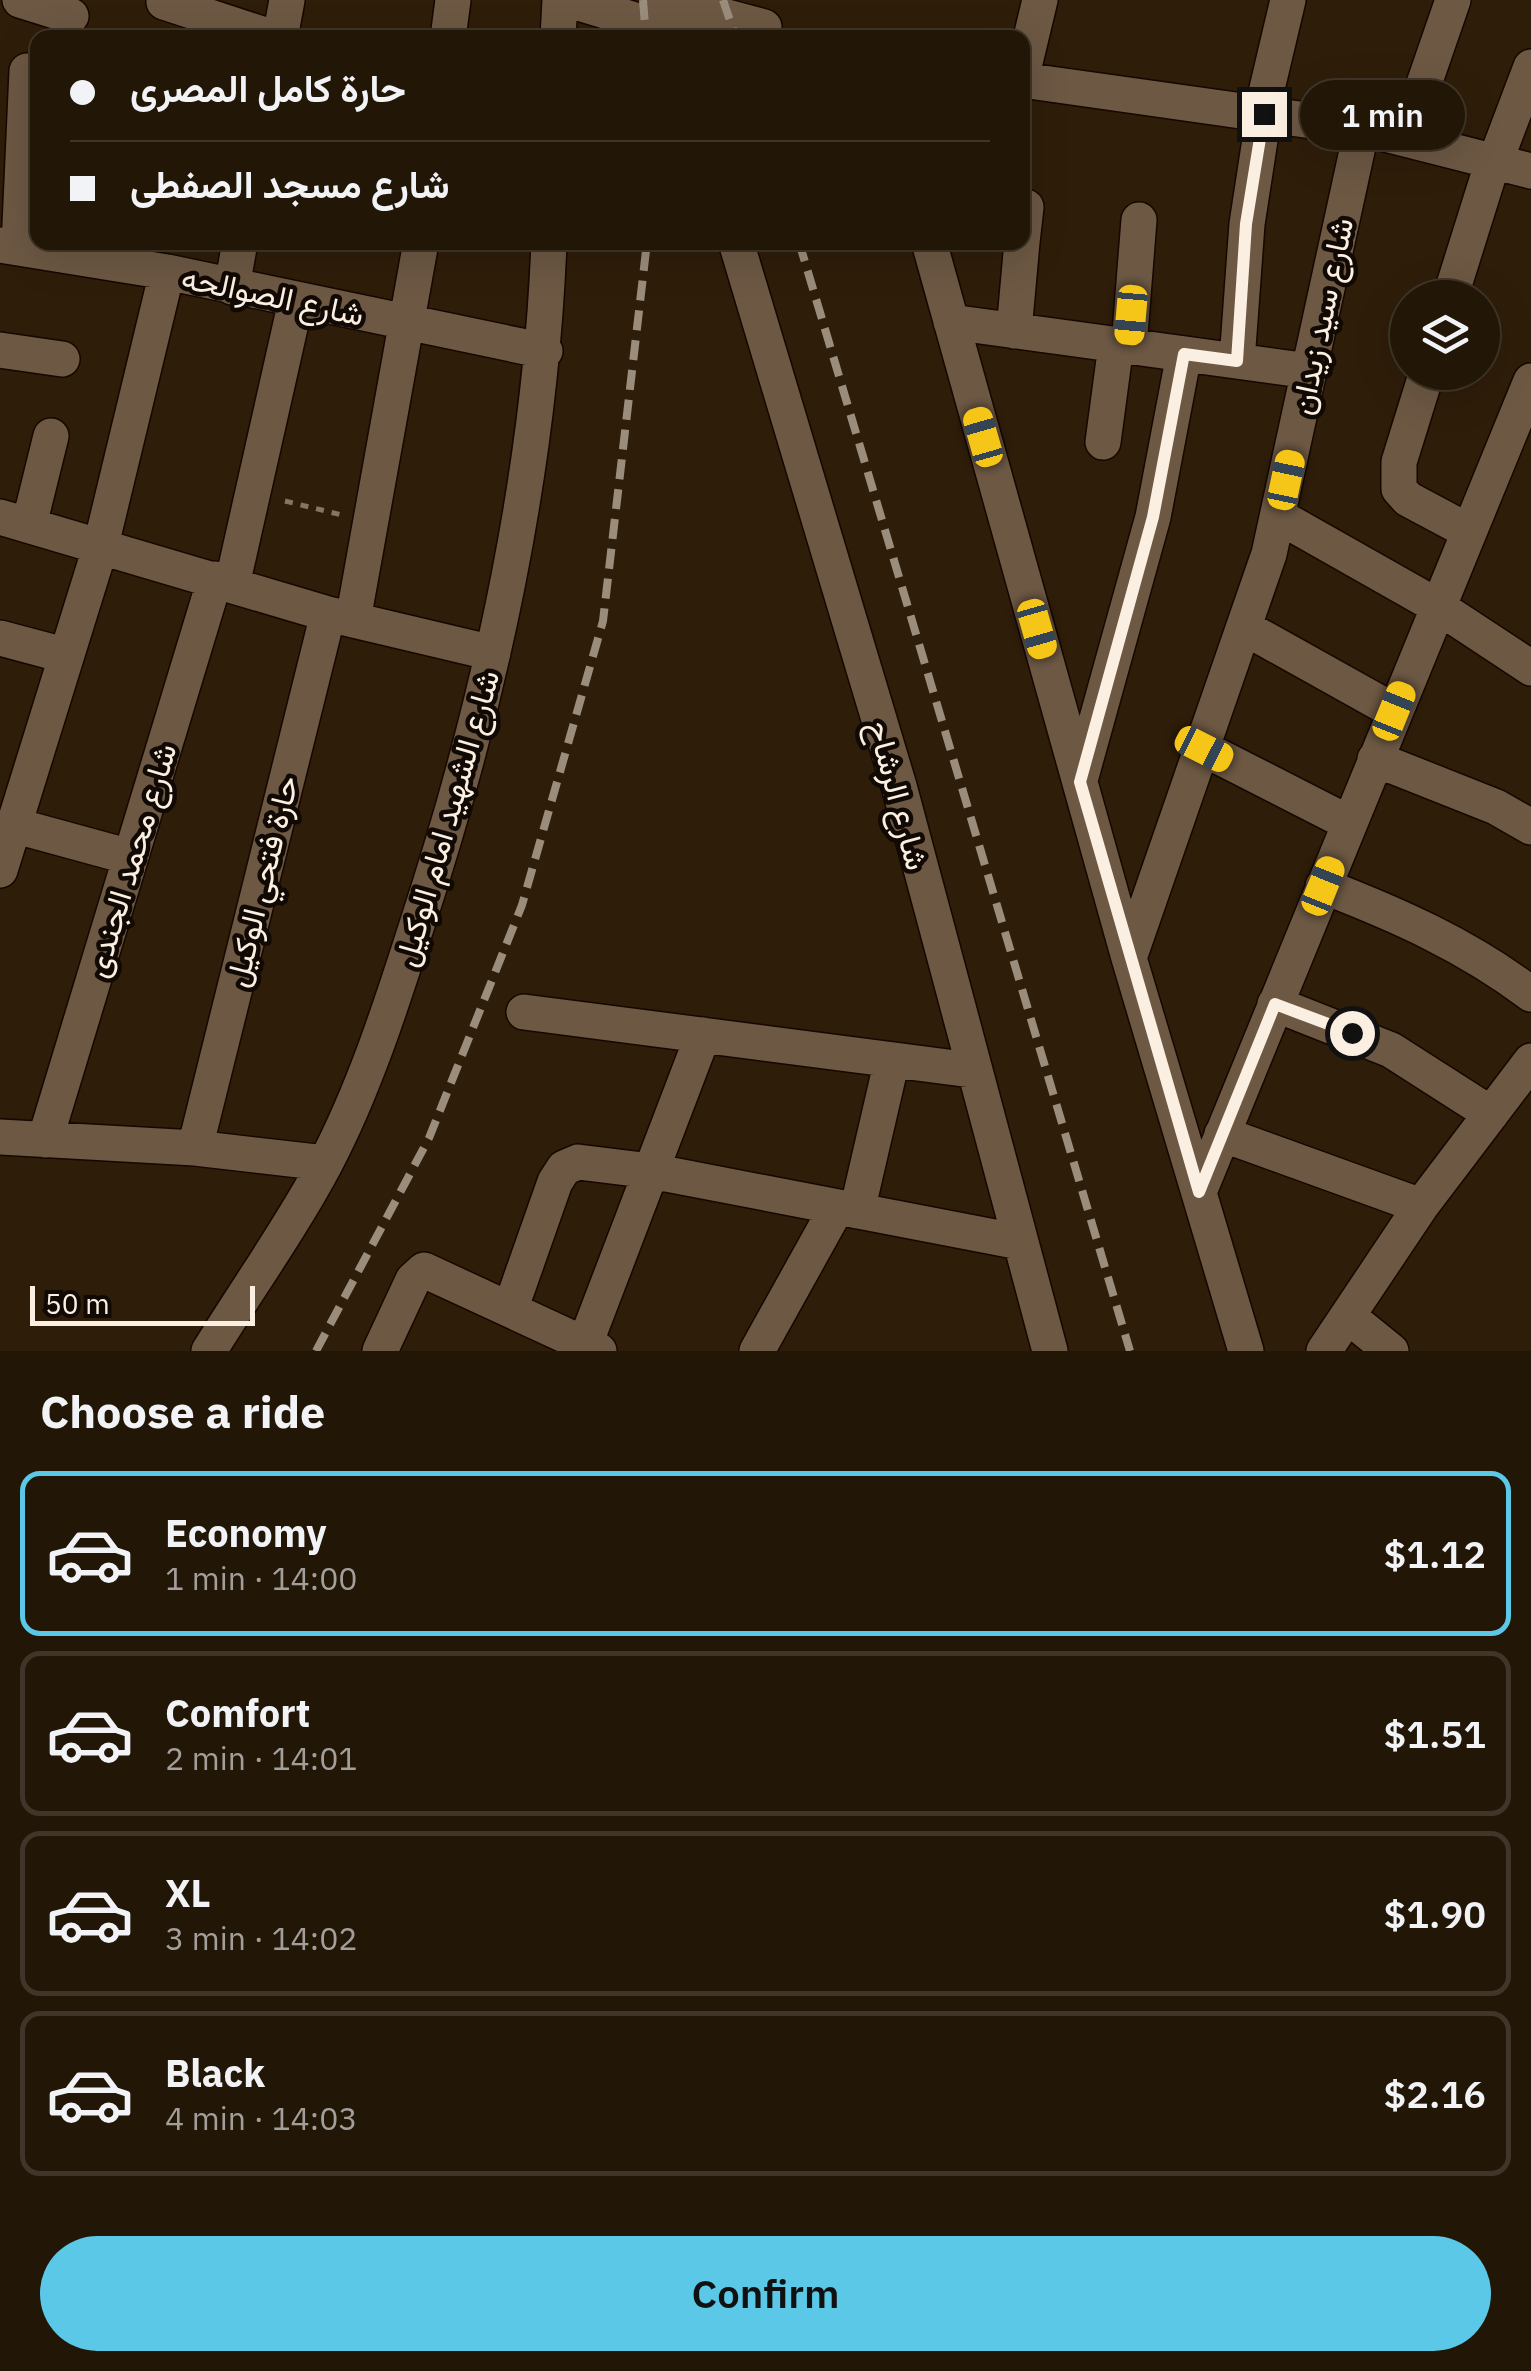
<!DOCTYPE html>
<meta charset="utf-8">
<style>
:root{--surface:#221607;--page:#2a1f11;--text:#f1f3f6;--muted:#a29f9b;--line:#3f3528;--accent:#5ac8e6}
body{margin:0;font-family:"IBM Plex Sans",Vazirmatn,sans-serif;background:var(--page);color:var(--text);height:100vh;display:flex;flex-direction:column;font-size:38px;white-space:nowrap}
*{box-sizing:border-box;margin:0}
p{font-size:32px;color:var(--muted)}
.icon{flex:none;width:55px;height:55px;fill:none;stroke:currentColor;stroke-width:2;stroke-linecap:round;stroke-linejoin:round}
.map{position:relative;height:1351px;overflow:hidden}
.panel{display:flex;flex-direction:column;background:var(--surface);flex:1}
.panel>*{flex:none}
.top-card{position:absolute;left:30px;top:30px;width:1000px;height:220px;border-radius:20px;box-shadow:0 10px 40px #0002,0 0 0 2px var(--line);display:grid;align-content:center;height:220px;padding:0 40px;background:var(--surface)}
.tools{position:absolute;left:1390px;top:280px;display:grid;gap:20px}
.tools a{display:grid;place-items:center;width:110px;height:110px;border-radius:50%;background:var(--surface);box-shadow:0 10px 40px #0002,0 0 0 2px var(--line);font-size:50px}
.scale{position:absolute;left:30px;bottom:25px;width:225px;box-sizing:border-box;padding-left:10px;border:5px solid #fbefe2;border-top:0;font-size:28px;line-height:35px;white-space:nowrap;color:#fbefe2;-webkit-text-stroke:8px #110903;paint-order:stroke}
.end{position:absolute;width:45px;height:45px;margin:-22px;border:12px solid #fbefe2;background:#111;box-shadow:0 0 0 5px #111}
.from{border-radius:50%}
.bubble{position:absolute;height:70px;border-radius:35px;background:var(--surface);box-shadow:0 10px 40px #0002,0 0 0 2px var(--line);font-size:32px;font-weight:600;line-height:70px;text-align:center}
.car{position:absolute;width:30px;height:60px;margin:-30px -15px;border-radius:12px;box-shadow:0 0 8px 2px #0007;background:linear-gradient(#f5c518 24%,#345 0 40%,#f5c518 0 76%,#345 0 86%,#f5c518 0)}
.top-card b{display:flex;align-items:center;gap:35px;height:95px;font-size:38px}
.top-card b+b{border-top:2px solid var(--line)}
.top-card i{width:25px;height:25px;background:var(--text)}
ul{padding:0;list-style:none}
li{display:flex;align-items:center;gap:30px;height:165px;margin:0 20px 15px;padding:0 20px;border:5px solid var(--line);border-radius:20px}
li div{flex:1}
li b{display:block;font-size:38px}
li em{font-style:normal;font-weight:600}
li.current{border-color:var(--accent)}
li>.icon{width:90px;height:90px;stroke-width:1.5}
h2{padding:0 40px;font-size:45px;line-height:120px}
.primary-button{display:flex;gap:20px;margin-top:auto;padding:20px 40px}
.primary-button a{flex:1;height:115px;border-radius:60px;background:var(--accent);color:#111;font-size:40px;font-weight:600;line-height:115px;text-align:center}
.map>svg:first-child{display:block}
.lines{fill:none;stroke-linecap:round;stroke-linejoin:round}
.minor-casing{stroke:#160700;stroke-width:38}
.path{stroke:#847564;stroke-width:5;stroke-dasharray:8 8;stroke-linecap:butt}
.minor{stroke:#6c5843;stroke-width:35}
.rail{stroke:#9b8d7c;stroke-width:8;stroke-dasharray:20 10;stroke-linecap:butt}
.route{stroke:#fbefe2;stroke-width:12}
.labels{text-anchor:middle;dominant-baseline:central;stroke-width:9;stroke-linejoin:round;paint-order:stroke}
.street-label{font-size:32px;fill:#fbefe2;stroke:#110903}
</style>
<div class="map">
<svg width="1531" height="1351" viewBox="0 0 1531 1351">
<rect width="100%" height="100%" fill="#2e1d09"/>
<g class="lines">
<defs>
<path id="minor" d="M20,0L71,16
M569,0L694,38
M664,0L764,27
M164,2L274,38
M280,38L287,0
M448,38L453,0
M558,38L560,0
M1022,75L1040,0
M1022,80L1362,128L1531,171
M1261,114L1288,0
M1405,139L1453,0
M1495,162L1531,67
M736,242L899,786L1050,1351
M929,242L1129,958L1246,1351
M1022,242L1026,207
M0,245L167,272L545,351
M19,247L27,71
M232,287L240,242
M1450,298L1493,161
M951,322L1309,371
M1014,331L1022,242
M1129,346L1139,220
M0,350L62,359
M1237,361L1247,224L1264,114
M1427,372L1399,462V489L1408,499L1468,531
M1103,442L1116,345
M1278,516L1437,606L1531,668
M0,517L328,614L493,653
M29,525L51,436
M232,585L296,301
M353,620L421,242
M1247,629L1394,711
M0,638L64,655
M1204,749L1349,823
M1375,759L1496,807L1531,827
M1080,780L1153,517L1184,354
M13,825L130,857
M0,870L101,545L167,272
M1323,886C1398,915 1466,945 1531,994
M1129,958L1269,554L1362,128
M1275,1004L1391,1050L1491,1114
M524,1012L971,1070
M1222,1134L1421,1206
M0,1137L195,1148L325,1163
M45,1140L215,579
M195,1148L328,614
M1199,1192L1531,381
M857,1211L892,1060
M511,1307L555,1182L564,1168L578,1162L651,1171L1020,1242
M1349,1317L1391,1351
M585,1344L703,1035
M209,1351C247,1289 291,1228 325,1164C363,1092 390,1009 415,931C488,710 540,475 549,242
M380,1351L413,1280L424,1270L599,1351
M757,1351L837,1207
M1324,1351L1421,1206L1531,1061"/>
</defs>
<use href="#minor" class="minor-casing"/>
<path class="path" d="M285,501L342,515"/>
<use href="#minor" class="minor"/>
<path class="rail" d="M643,0L646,38
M723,0L736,38
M799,242L1130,1351
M316,1351L429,1138L522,905L603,621L647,242"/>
</g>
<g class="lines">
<path class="route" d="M1264,114L1246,224L1237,361L1184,354L1153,517L1080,782L1199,1192L1275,1004L1352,1033"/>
</g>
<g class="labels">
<g class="street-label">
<text transform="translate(273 295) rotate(12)">شارع الصوالحه</text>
<text transform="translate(1321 316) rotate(-78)">شارع سيد زيدان</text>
<text transform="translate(899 795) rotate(75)">شارع الرشاح</text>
<text transform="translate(446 818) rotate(-74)">شارع الشهيد امام الوكيل</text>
<text transform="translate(130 860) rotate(-73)">شارع محمد الجندى</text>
<text transform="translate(261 881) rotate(-76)">حارة فتحي الوكيل</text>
</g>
</g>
</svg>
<div class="tools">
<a><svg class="icon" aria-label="layers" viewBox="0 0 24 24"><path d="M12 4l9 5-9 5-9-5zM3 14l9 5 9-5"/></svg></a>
</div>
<div class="scale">50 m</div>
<i class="end from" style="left:1352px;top:1033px"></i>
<i class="end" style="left:1264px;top:114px"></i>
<div class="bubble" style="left:1300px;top:80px;width:165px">1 min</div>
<i class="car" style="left:1131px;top:315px;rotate:185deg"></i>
<i class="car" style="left:983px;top:437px;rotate:344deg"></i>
<i class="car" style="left:1286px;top:480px;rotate:12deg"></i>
<i class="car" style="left:1037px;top:629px;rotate:164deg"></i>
<i class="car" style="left:1394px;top:711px;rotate:22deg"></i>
<i class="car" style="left:1204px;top:749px;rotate:117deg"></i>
<i class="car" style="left:1323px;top:886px;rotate:22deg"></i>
<div class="top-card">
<b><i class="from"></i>حارة كامل المصرى</b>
<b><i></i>شارع مسجد الصفطى</b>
</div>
</div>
<section class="panel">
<h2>Choose a ride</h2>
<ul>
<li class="current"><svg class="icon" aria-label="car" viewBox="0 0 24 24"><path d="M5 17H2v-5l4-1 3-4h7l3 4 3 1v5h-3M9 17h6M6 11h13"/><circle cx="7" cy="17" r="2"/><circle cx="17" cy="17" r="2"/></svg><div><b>Economy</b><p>1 min · 14:00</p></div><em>$1.12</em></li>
<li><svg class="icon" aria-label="car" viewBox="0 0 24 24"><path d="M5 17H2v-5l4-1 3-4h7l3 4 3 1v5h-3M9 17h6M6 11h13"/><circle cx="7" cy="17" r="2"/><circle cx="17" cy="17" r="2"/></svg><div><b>Comfort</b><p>2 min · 14:01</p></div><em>$1.51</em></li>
<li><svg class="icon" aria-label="car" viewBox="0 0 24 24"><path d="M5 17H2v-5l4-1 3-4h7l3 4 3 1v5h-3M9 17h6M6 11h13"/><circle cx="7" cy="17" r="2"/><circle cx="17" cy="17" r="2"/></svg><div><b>XL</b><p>3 min · 14:02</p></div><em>$1.90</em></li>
<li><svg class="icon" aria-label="car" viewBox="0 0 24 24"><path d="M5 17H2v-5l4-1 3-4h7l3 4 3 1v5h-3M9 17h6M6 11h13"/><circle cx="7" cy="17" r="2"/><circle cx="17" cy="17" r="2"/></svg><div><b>Black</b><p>4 min · 14:03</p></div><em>$2.16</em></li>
</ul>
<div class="primary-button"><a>Confirm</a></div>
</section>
